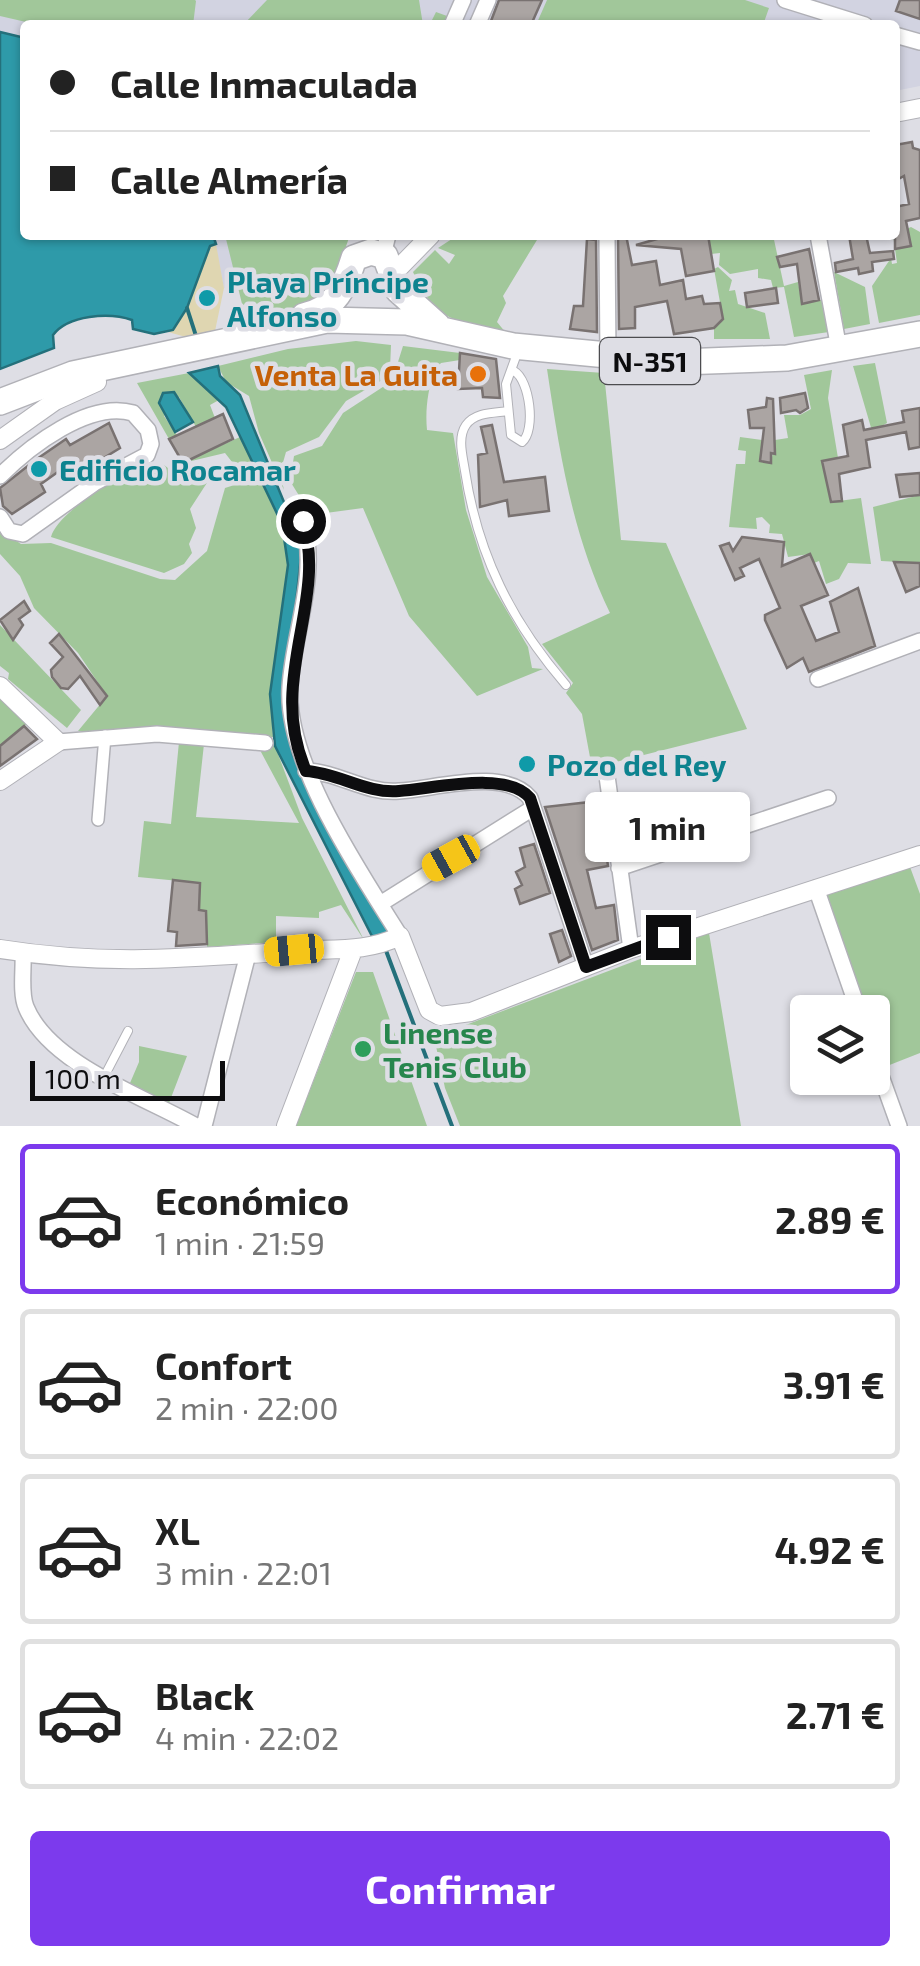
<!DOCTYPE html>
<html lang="es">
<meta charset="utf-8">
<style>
:root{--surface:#fff;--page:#f2f2f2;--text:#222;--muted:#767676;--line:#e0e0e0;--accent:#7c3aed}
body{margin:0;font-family:"Exo 2",sans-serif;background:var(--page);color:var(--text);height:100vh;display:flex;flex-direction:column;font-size:38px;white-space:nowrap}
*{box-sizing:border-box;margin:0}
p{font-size:32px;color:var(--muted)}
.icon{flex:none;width:55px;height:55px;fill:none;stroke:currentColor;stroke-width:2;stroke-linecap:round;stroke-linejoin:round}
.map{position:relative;height:1126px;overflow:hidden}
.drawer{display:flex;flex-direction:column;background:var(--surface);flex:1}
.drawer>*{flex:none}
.top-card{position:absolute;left:20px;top:20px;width:880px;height:220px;border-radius:10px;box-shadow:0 2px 8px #0004;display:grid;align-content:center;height:220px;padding:0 30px;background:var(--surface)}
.fabs{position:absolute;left:790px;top:995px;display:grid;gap:20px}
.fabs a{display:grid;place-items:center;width:100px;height:100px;border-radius:10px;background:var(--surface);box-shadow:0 2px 8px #0004;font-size:50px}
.scale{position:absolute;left:30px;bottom:25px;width:195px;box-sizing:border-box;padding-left:10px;border:5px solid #0d0d0f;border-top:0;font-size:28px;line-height:35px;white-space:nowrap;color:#0d0d0f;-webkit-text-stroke:8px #dedee5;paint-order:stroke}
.end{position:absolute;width:45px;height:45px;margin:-22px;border:12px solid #0d0d0f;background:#fff;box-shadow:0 0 0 5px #fff}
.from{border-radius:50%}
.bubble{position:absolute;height:70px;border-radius:10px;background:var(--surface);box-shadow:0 2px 8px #0004;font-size:32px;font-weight:700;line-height:70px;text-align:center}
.car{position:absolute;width:30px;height:60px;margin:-30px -15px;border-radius:12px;box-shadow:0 0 8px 2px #0007;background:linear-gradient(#f5c518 24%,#345 0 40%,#f5c518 0 76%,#345 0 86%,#f5c518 0)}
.top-card b{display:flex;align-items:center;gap:35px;height:95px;font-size:38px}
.top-card b+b{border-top:2px solid var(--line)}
.top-card i{width:25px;height:25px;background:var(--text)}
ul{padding:18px 0 0;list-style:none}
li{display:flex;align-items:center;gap:30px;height:150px;margin:0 20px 15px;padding:0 10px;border:5px solid var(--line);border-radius:10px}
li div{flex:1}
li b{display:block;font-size:38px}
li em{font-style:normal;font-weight:700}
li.on{border-color:var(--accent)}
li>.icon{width:90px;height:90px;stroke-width:1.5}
.button{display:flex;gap:20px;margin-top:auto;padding:20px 30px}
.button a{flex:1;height:115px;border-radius:10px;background:var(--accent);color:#fff;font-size:40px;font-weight:700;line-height:115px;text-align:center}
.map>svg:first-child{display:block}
.built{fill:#d2d3e1}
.green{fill:#a1c79a}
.sand{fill:#dfd6b1}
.water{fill:#2e9aa9;stroke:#24707b;stroke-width:2.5}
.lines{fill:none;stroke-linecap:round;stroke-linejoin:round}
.stream{stroke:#24707b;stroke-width:4}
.building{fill:#aba5a3;stroke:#797271;stroke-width:2.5}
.service-casing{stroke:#b1b1b7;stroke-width:10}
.pedestrian-casing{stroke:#b1b1b7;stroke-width:14}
.minor-casing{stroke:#b1b1b7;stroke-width:18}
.tertiary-casing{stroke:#b1b1b7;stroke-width:20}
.trunk-casing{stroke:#b1b1b7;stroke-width:28}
.service{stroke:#fff;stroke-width:8}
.pedestrian{stroke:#fff;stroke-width:11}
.minor{stroke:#fff;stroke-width:15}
.tertiary{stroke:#fff;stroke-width:18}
.trunk{stroke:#fff;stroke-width:25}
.route{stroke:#0d0d0f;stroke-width:12}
.culture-dot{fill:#0f9aa8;stroke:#dedee5;stroke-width:4}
.food-dot{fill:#e8710a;stroke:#dedee5;stroke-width:4}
.leisure-dot{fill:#2e9e5b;stroke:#dedee5;stroke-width:4}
.labels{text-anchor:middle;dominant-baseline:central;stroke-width:9;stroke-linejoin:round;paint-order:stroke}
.shield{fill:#dedee5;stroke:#4c4c4f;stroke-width:2.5}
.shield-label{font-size:28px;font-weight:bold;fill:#0d0d0f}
.culture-label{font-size:30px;font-weight:bold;fill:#0d838f;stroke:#dedee5;text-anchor:start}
.food-label{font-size:30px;font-weight:bold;fill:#c56008;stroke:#dedee5;text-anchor:end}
.leisure-label{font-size:30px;font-weight:bold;fill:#27864d;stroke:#dedee5;text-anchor:start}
</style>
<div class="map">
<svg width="920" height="1126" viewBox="0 0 920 1126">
<rect width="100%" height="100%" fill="#dedee5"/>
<path class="built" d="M0,0H552L541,25H25V38L0,32Z
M597,0H920V86L895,91V25H673Z
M213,235H320L238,288H224Z"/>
<path class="green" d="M0,0H195L196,1L193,25H39L0,16Z
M267,0H419L423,25L431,22L436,12L447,16L443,25H243Z
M547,0H745L769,8L763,25L749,21L741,25H536Z
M911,227L920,232V315L879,323L872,286L891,258L892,264L897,263L893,235Z
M225,235H350L332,286L308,307L247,324Z
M458,235H540L503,296L506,303L497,322L506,333C455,321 436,322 413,272L435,250L449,264L455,255L438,248Z
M708,235H773L784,286L798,282L802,304L822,300L829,332L794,337L784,287L773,288L771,280L758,278V269L730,274L719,265L720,253L711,254Z
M718,267L732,280L729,291L735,290L738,304L765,313L770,339H714V328L723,319L714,269Z
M834,272L865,287L870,324L844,329Z
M356,341L391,345L390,369L384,379L346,401L319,437L286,452L280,473L284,490L259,433L249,396L226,382L218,366L288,349Z
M403,346L460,353V360L441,363L434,371C428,390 425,410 427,430L453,433L466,510L487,577L528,647L532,668L543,669L477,696L409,616L363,508L311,515L290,481L294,456L322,446L343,413L392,381Z
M875,363L887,423L872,431L853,366Z
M547,369L604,373L621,540L666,543L747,729L592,768L582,714L566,693L573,683L542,644L610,613C572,534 560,455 547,369Z
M832,370L828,398L838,458L823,462L831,502L861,498L871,564L848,563L839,579L826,584L819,561L814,563L810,554L788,557L782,534L769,533L770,525L762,517L756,518L757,529L729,527L736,464H745L746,451L738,450L740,437L762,440L760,461L771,463L775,440L788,438L784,415H800L811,409L804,375Z
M189,373L219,400L210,405L215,418L196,427L179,397L164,416L177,435L169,439L137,383Z
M240,437C263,476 289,520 288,567C287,625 267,678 273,737L78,731L107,696L78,653L34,608L20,576L0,554V530L21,544L51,543L160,579L175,580L207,551L225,488L247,481L225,453L183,463Z
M153,463L164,465L176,474L204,467L214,472L190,509L196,528L189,544L192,553L184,564L164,573L51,537C57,512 128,468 153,463Z
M920,495V563L881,561L873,507Z
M0,625L81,710L67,728L8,679L9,673L0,666Z
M0,695L28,723L0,747Z
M179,742L204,744L196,817L299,823L261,752L265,743L275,746L302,818L364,940L341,905L319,912V918L276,916V942L207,947L206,911L199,910L200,883L138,877L144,821L171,824Z
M910,867L920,894V1053L887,1066L872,1012H868L826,895Z
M709,933L741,1126H460L445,1088L434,1037Z
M356,972H373L427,1126H296Z
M139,1046L187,1056L169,1103L130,1083L139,1062Z"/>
<path class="sand" d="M216,244L224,288L215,331L186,337L168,332L187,308L210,246Z"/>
<path class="water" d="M0,32L25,38V235H213L216,244L210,246L187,308L173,330L154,334L133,329L132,320C109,312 68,315 53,335L54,348L0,369Z
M218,366L220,376L240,395L302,546L285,707L293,755L393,934L376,944L275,746L270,694L288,565L282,524L226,407L189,373Z
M174,392L193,422L175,432L159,403L163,393Z"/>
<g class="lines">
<path class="stream" d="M187,308L197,339
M385,948L452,1126"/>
</g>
<path class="building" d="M499,0H542L531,25L491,21Z
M900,0H920V19L896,11Z
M912,142L913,148L920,150V218L906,221L911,246L895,249V207L909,204L904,176L895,181V145Z
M618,235H626L632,265L656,261L660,285L683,280L686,299L702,296L704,304L720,303L723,319L714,328L674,334L667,301L635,307V328L619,329Z
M671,235H708L714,271L686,276L681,249L636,245Z
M849,235H866L870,253L893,251L894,259L872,262L873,271L859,274L858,268L836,272L835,263L853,259Z
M587,239L596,240L597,332L570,329L574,306H583Z
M809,249L819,300L802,304L797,264L780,267L777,257Z
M776,288L778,303L747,307L745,293Z
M460,353L496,359L500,398L483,397L482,388L458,389Z
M805,393L808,408L800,413L796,410L781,413L780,398Z
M767,398L773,399L775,454L771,453V463L760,461L764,428H750L748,410L766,407Z
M920,408V447L909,449L906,432L866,440L870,467L839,474L842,501L831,502L822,461L848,456L843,425L862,420L864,430L904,422L902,411Z
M223,414L233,439L183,463L169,439Z
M109,423L120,448L84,470L78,461L62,469L41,484L45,492L12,514L3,506L0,488L34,461L66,439L70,445Z
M492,425L504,482L545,477L549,511L509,516L507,500L480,507L478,455L487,453L481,427Z
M920,473V495L900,497L896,475Z
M742,537L784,542L782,566L810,554L828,595L801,606L816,641L839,632L830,602L858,588L875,646L809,672L803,658L787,668L765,620V615L780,608L759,559L740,568L744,576L735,580L720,546L729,543L733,551Z
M894,562L920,563V586L906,592Z
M24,601L30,611L19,619L23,625L13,640L0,620Z
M59,634L107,696L100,705L80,676L68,689L61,688L52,677L51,670L63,657L50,643Z
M24,726L37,739L0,766V746Z
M599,801L608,866L587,870L596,908L614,905L618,940L592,950L545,807Z
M534,844L550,893L520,904L515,889L522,885L516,872L525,867L520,848Z
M173,880L200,883L199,910L206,911L207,944L176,946L177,932L168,931Z
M562,930L571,956L559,962L550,934Z"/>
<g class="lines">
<defs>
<path id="service" d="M514,371C530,380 536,431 522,442L511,435L506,384L518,351
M508,411C494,413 475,412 466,425C457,438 463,457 465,471C478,555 511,621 566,685
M104,1077L128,1031"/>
<path id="pedestrian" d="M98,820L105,736"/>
<path id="minor" d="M785,0L865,25
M452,25L463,0
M477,25L488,0
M895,35L920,42
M818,235L839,349
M607,237L608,357
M383,255L388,235
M0,476C29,447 89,400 133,413L148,430L151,444L147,455L96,482L23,534L9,531L0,517
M303,521C319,575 293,633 290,687C285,762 360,872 400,936
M818,679L920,641
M58,742L157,734L265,743
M606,769L631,949
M306,771C339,772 366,794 399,791C435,789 504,767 530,798L586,967
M619,868L828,798
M816,888L859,1012
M380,904L533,808
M23,953C24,968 20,993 26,1007C49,1064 145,1097 196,1126
M872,1051L899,1126
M204,1126L248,954"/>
<path id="tertiary" d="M895,113L920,108
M390,277L431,235
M0,440L55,401L97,382
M0,686L58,742L0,781
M0,949C106,966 188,958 294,951C332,948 365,953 400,936L429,1010L440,1016L471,1012L631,949L920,855
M286,1126L353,950"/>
<path id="trunk" d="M304,316C336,308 345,287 354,258L371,252L385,256L398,290L437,325
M0,402L73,374L327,320L407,322L513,346L681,362L787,358L920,334"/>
</defs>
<use href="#service" class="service-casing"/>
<use href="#pedestrian" class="pedestrian-casing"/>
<use href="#minor" class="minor-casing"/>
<use href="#tertiary" class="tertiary-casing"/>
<use href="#trunk" class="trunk-casing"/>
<use href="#service" class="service"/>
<use href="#pedestrian" class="pedestrian"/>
<use href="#minor" class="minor"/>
<use href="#tertiary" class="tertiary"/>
<use href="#trunk" class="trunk"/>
</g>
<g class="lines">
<path class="route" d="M303,521C328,603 266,679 306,771C339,773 366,794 399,791C433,789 507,770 530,798L586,967L668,937"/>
</g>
<g class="culture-dot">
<circle cx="207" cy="298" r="10"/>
<circle cx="39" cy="469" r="10"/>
<circle cx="527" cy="764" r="10"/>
</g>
<circle class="food-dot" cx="478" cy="374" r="10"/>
<circle class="leisure-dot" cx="363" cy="1049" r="10"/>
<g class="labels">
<rect class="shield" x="600" y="338" width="100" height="46" rx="8"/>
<g class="shield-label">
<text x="650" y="361">N-351</text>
</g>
<g class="culture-label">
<text x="227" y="281">Playa Príncipe<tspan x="227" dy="34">Alfonso</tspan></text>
<text x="59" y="469">Edificio Rocamar</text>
<text x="547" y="764">Pozo del Rey</text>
</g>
<g class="food-label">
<text x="458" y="374">Venta La Guita</text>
</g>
<g class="leisure-label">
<text x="383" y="1032">Linense<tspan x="383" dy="34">Tenis Club</tspan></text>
</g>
</g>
</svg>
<div class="fabs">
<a><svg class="icon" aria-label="layers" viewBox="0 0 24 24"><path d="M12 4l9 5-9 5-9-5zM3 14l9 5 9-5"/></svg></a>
</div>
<div class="scale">100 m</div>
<i class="end from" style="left:303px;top:521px"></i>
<i class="end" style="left:668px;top:937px"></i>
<div class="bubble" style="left:585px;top:792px;width:165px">1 min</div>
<i class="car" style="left:451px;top:858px;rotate:241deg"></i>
<i class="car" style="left:294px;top:950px;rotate:265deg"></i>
<div class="top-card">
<b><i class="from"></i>Calle Inmaculada</b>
<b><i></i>Calle Almería</b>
</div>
</div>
<section class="drawer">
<ul>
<li class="on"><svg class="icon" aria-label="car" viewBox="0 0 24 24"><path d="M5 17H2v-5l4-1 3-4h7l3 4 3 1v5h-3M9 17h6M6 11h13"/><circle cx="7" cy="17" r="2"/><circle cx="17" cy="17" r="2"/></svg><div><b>Económico</b><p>1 min · 21:59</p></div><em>2.89 €</em></li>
<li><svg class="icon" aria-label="car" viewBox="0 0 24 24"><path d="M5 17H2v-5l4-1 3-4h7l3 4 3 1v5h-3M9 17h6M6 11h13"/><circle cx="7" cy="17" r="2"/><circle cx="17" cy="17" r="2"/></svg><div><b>Confort</b><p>2 min · 22:00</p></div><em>3.91 €</em></li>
<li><svg class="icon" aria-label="car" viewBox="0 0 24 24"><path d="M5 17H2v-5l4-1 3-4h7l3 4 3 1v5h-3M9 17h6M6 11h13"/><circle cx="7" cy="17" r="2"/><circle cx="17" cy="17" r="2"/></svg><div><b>XL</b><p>3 min · 22:01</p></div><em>4.92 €</em></li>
<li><svg class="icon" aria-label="car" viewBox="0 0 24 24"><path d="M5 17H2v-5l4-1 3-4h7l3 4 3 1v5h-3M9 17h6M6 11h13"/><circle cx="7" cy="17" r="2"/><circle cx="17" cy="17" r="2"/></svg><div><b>Black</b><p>4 min · 22:02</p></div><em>2.71 €</em></li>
</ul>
<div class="button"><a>Confirmar</a></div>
</section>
